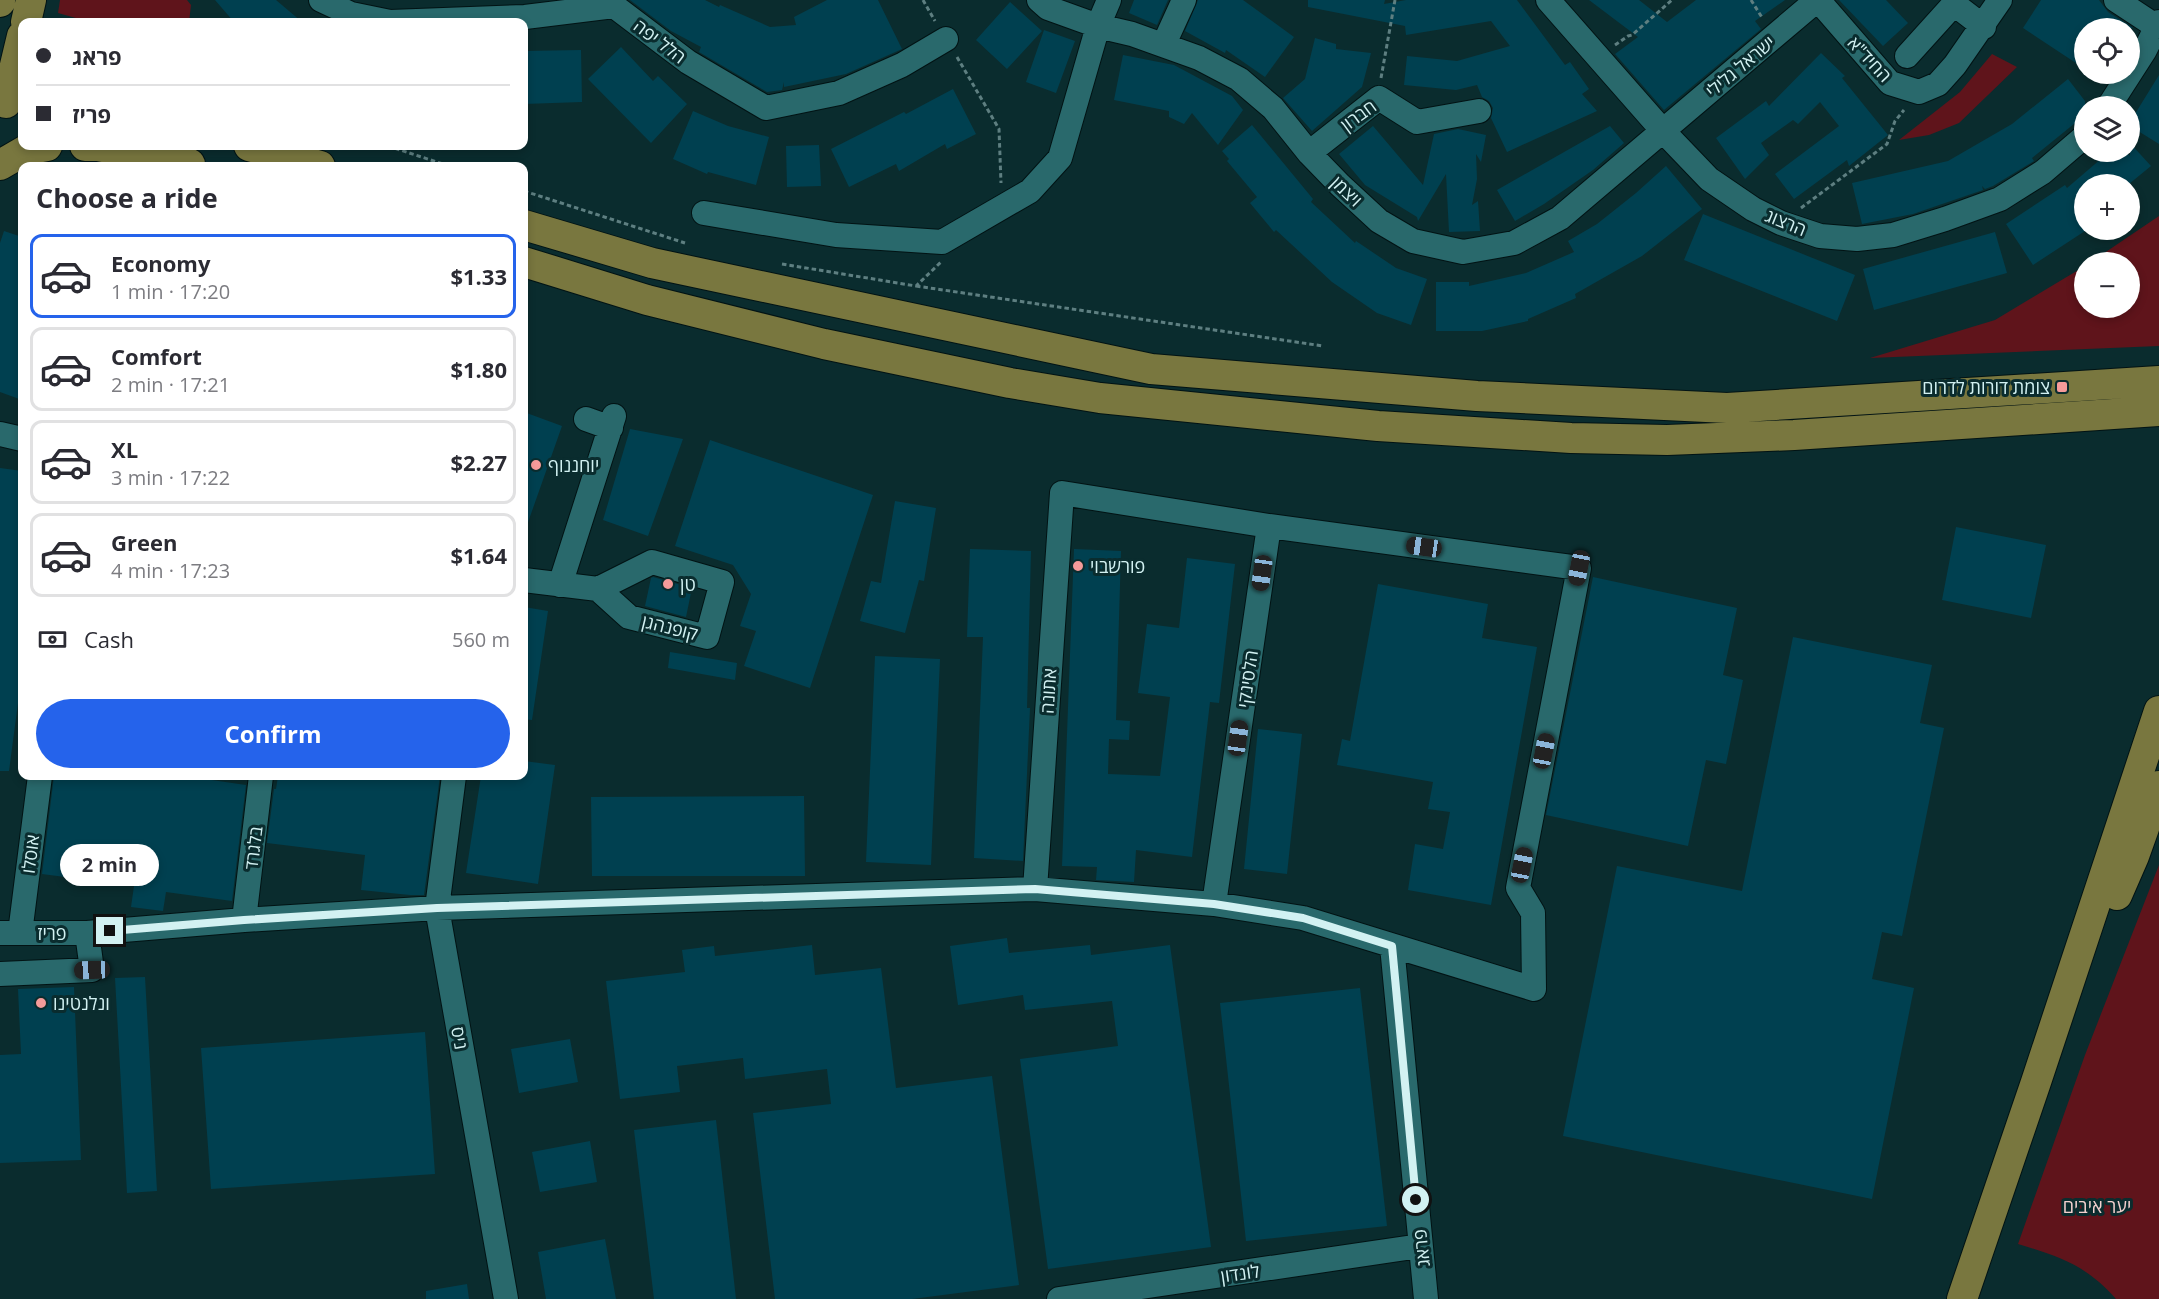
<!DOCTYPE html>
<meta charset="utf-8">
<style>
:root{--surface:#fff;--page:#f2f2f3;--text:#2b2b33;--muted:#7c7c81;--line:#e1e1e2;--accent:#2563eb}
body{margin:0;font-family:"Open Sans",Heebo,sans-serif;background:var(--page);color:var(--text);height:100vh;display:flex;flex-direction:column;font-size:22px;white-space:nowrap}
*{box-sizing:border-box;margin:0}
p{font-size:20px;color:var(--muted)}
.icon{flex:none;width:33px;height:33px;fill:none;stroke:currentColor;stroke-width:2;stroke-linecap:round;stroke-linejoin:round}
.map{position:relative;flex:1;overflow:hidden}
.details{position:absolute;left:18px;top:162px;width:510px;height:618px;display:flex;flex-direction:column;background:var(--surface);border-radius:12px;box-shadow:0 3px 9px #0003}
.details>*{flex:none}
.guide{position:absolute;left:18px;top:18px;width:510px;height:132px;border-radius:12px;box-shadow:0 3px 9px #0003;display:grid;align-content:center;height:132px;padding:0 18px;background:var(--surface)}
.controls{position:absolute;left:2074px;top:18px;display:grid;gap:12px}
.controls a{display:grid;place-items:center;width:66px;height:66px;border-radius:50%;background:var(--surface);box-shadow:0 3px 9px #0003;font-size:30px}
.end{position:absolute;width:27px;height:27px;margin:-14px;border:8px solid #d2f1f2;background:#111;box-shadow:0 0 0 3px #111}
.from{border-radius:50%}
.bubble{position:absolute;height:42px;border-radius:21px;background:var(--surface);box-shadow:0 3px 9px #0003;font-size:20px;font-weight:700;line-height:42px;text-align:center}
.car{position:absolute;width:18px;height:36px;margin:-18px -9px;border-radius:8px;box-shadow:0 0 4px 2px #0007;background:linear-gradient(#222 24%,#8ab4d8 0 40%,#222 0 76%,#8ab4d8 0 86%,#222 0)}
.guide b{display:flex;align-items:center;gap:21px;height:57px;font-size:22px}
.guide b+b{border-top:2px solid var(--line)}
.guide i{width:15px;height:15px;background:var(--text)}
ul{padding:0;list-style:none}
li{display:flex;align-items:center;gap:18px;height:84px;margin:0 12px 9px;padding:0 6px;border:3px solid var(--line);border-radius:12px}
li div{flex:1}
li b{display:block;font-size:22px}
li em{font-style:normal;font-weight:700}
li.active{border-color:var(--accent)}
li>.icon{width:54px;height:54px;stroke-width:1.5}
h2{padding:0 18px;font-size:27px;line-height:72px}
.pay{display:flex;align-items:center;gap:15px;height:66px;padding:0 18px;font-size:22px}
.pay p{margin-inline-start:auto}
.cta{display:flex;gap:12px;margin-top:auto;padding:12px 18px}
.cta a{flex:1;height:69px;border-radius:36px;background:var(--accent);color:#fff;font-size:24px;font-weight:700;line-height:69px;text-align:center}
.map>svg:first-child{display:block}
.green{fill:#5f141b}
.building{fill:#004050}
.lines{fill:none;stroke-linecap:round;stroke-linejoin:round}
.minor-casing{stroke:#021314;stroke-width:26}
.major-casing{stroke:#021314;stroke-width:32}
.path{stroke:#5e7f81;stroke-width:3;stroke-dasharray:4.5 3;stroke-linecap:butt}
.minor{stroke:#29696c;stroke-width:24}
.major{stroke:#79773f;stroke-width:30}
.route{stroke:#d2f1f2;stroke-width:8}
.poi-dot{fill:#f59b9a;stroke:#0a2c2e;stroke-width:2}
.labels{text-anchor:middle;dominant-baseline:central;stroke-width:6;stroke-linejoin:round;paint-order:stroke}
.street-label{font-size:18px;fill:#d2f1f2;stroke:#0a2c2e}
.poi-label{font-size:18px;fill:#d2f1f2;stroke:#0a2c2e;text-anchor:start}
.park-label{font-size:18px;fill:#f3d0ce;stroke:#0a2c2e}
</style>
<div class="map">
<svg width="2159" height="1299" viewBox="0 0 2159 1299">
<rect width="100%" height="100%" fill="#0a2c2e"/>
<path class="green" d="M60,0H187L191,5L189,22H90L58,13Z
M1992,54L2017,67L1959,123L1929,135L1899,140L1960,92Z
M2159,216V346L1870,358L1995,320L2085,266V308H2130V262H2091Z
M2159,865V1299H2116C2086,1265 2060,1257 2018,1244L2085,1055Z"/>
<path class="building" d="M215,0H276L302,22H234Z
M630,0H705L719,7L720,5L770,27L796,25L794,17L827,0H878L902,49L846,74L784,87V82L782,90L767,92L699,52L701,47L671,31Z
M1134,0H1168L1157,25L1129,13Z
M1198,0H1243L1294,37L1265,77L1226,50L1225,53L1185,31Z
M1308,0H1385L1384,4L1406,0H1517L1565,65L1570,62L1589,89L1582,94L1597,111L1507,152L1491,118L1493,108L1489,101L1482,97L1477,85L1456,90L1404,85L1407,56L1457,61L1510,46L1491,21L1406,35L1405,26L1308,7Z
M1589,0H1639L1667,22L1696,0H1785L1755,21L1761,29L1664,110L1615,54L1638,37Z
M1839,0H1886L1908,23L1883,46Z
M2041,0H2099L2108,12L2133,28H2085V69L2023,28Z
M1010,2L1042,31L1007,69L976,40Z
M1044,30L1075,41L1056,93L1026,82Z
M1315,38L1336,44V49L1371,53L1362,87L1312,131L1283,98L1305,79Z
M621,47L653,81L658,76L687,104L651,143L588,79Z
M581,50L582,102L524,104V51Z
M1821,53L1845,76L1842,78L1888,135L1849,166L1847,160L1794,199L1775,174L1839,126L1820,102L1798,124L1793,120L1761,143L1769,155L1745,179L1716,138L1766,101L1769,106Z
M1123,55L1174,65L1232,96L1243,110L1218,145L1192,113L1184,124L1169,117V111L1114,100Z
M2159,75V144L2130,126V122Z
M2068,79L2085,101V115L2032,158L2034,161L1993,186L1985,189L1982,186L1983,190L1913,214L1862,224L1852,183L1948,161L2012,124Z
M953,89L976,134L947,149L945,144L899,171L896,164L849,187L831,149L904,112L906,114Z
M693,111L728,126L769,137L756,185L708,172L707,174L673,159Z
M1252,125L1313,199L1311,202L1355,243L1356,241L1396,268L1427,279L1411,325L1377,313L1332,282L1276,230L1274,232L1250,203L1257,197L1227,161L1229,159L1222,151Z
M1373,126L1423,185L1434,134L1458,129L1486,135L1481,162L1476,154L1477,179L1472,205L1478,201L1480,231L1449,232L1446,174L1418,221L1417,217L1365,185L1339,154Z
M1610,126L1624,143L1593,170L1544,204L1515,221L1497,190Z
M2130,143L2151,166L2129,184H2085V231L2033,265L2006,224L2065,185L2067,188L2109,152H2126L2130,156Z
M819,145L821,186L787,187L786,146Z
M1666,166L1702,209L1642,256L1575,294L1576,298L1528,319V321L1482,331H1436V282H1469V286L1526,273L1574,252L1568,241L1597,224L1636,193Z
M1703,214L1855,275L1837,321L1684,260Z
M4,231L22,237V400L0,392V243Z
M1995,232L2007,273L1874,310L1863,269Z
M524,412L562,426L526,528H524Z
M630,429L683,439L648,536L603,520Z
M710,440L873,495L810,688L744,666L756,631L740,626L751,594L733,565L675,546Z
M0,468L22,471V673L9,771H0Z
M895,501L936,508L924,581L919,580L905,633L860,621L871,581L881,583Z
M1956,527L2046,545L2031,618L1942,600Z
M970,549L1031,551L1027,708H1030L1023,861L974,858L983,637H967Z
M1074,549L1121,551L1116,720L1130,721L1129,740L1109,739L1108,774L1160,776L1170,697L1138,693L1147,624L1179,628L1187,558L1235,564L1219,703L1210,702L1192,857L1136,850L1134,882L1096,880L1097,867L1062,866Z
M653,577L692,588L686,617L645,606L651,578Z
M1593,577L1737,608L1723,675L1743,680L1726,764L1706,760L1688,846L1546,815Z
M1378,584L1488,604L1482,638L1537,647L1491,905L1408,890L1415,844L1443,849L1450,812L1428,809L1433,782L1337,765L1342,739L1350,741Z
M524,607L548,611L532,720L524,719Z
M1793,637L1932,665L1920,723L1944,728L1902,936L1882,932L1872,979L1914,988L1872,1199L1563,1136L1617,866L1742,891Z
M670,652L737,663L735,680L668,668Z
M875,656L940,659L931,865L866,862Z
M1258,729L1302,734L1287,874L1244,869Z
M524,761L555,765L538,884L466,873L481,776H524Z
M54,776H184L246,785L232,901L166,892L163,911L131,907L134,886L42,874Z
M278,776H440L424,895H410L361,890L365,855L267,843L274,789H276Z
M804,796L805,876H592L591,797Z
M1007,938L1009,953L1090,945L1091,955L1170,945L1211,1247L1048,1269L1020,1059L1118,1046L1112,1001L1025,1010L1023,995L958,1005L950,946Z
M812,945L815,975L881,968L896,1088L992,1076L1019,1285L912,1299H775L753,1113L831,1104L827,1069L745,1079L743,1058L677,1066L680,1092L620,1099L606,981L685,972L682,950L714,946L715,956Z
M145,977L157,1191L127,1193L115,978Z
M74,987L81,1160L0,1163V1055L21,1054L18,989Z
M1360,988L1387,1226L1246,1241L1220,1003Z
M425,1032L435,1174L211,1189L201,1048Z
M570,1039L578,1082L519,1093L511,1049Z
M716,1120L736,1299H654L634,1130Z
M590,1141L597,1182L540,1192L532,1152Z
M605,1239L616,1299H546L538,1252Z
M467,1284L469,1299H426V1291Z"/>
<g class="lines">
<defs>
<path id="minor" d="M321,0L351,14L390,22L525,17L614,6L688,62L766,108L839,93L902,65L946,39
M1039,0L1048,8L1098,26L1132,34L1199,58L1239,79L1273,108L1309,153L1340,185L1379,221L1413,241L1463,252L1514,243L1560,218L1817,0
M1548,0L1663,131L1709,179L1753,209L1781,223L1820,236L1857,239L1893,235L1945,219L2000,199L2043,172L2085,136
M1818,0L1890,83L1919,92L1938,84L1955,65L2000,0
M2116,0L2157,27
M1164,44L1184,0
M1907,56L1954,4L1984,27
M2109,106L2145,50L2159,22
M1309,153L1379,98L1417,122L1479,111
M704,213L836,235L942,242L1030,191L1060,158L1098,26L1109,0
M586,419L611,428
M0,434L22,439
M524,580L598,589L652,562L722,582L707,637L629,617L598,589
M560,585L614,416
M454,776L437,908L506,1299
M1214,904L1269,526
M244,920L261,776
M0,933H87L244,920L437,908L1035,889L1214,904L1303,918L1534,989L1533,913L1518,888L1579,568L1269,526L1062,493L1035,889
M20,933L40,776
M1392,946L1426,1299
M0,974L92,970L87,933
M1059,1299L1420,1246"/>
<path id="major" d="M0,2V0
M26,22L31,0
M6,103L22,36
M85,146H98L190,164
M249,146L320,166
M0,165L26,150L47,146
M524,225L652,263L1151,369L1477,396L1727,408L2159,381
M524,262L647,300L824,344L1010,383L1100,398L1378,426L1571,438L1667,440L1794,435L2159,411
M2117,895L2134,856L2159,786
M1962,1299L2036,1082L2159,711"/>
</defs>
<use href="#minor" class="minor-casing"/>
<use href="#major" class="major-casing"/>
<path class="path" d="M923,0L935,21
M1751,0L1763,19
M1615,45L1628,36L1632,35L1672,0
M957,57L999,129L1001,183
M1381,78L1395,0
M388,146L449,166
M524,191L685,243
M1801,208L1887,144L1895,121L1904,110
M782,264L916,286L941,262
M916,286L1323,346"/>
<use href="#minor" class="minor"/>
<use href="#major" class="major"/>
</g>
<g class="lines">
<path class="route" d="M110,931L244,920L437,908L1035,889L1214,904L1303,918L1392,946L1416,1200"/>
</g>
<g class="poi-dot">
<rect x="2056" y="381" width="12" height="12" rx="3"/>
<circle cx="536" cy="465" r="6"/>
<circle cx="1078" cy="566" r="6"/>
<circle cx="668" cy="584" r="6"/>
<circle cx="41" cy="1003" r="6"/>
</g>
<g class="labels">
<g class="street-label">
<text transform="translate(660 41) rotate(37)">הלל יפה</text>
<text transform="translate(1870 59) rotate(47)">החיד"א</text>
<text transform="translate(1740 66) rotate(-40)">ישראל גלילי</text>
<text transform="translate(1358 115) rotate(-36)">חברון</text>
<text transform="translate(1347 191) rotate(44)">ויצמן</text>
<text transform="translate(1786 222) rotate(22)">הרצוג</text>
<text transform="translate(670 627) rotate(14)">קופנהגן</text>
<text transform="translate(1247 679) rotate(-82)">הלסינקי</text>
<text transform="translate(1048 691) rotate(-86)">אתונה</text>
<text transform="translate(253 848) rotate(-83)">בלגרד</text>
<text transform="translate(30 854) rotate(-83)">אוסלו</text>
<text x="52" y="933">פריז</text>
<text transform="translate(460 1038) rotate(80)">ניס</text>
<text transform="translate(1421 1248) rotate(-96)">פראג</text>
<text transform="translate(1240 1273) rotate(-8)">לונדון</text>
</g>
<g class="poi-label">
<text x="2050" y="387" text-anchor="end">צומת דורות לדרום</text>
<text x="548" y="465">יוחננוף</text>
<text x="1090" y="566">פורשבוי</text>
<text x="680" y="584">טן</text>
<text x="53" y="1003">ונלנטינו</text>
</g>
<g class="park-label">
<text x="2097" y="1206">יער איבים</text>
</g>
</g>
</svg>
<div class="controls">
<a><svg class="icon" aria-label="locate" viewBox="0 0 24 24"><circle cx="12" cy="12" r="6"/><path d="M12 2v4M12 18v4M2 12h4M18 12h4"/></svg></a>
<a><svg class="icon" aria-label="layers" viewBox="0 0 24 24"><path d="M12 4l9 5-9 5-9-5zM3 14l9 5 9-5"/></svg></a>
<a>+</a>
<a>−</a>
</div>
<i class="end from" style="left:1416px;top:1200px"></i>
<i class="end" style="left:110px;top:931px"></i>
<div class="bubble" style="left:60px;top:844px;width:99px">2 min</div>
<i class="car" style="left:1424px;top:547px;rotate:278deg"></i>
<i class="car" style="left:1579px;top:568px;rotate:191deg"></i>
<i class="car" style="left:1262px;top:573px;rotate:188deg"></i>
<i class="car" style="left:1238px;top:738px;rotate:8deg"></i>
<i class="car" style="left:1544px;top:751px;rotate:11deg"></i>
<i class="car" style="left:1522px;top:865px;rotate:11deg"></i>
<i class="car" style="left:92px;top:970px;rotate:268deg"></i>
<div class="guide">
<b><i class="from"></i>פראג</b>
<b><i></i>פריז</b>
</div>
<section class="details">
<h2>Choose a ride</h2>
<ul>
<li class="active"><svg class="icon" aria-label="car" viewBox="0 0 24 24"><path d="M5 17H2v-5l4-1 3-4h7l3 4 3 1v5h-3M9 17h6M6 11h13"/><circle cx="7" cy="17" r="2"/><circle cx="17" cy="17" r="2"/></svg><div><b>Economy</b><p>1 min · 17:20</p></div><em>$1.33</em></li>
<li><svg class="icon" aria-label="car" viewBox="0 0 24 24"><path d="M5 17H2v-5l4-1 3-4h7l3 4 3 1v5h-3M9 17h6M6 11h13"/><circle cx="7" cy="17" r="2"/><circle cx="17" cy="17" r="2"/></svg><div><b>Comfort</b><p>2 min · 17:21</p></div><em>$1.80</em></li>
<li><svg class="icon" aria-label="car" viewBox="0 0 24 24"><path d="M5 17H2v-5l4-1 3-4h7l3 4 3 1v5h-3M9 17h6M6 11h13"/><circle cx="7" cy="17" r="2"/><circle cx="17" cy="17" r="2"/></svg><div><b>XL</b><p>3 min · 17:22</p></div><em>$2.27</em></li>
<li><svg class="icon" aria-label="car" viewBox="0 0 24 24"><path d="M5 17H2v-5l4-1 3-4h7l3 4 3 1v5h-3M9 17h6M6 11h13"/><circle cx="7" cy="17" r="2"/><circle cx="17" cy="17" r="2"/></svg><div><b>Green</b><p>4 min · 17:23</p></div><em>$1.64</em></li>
</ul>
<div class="pay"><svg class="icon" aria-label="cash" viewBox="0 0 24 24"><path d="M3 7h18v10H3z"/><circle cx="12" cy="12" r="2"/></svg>Cash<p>560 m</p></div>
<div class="cta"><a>Confirm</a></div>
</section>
</div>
